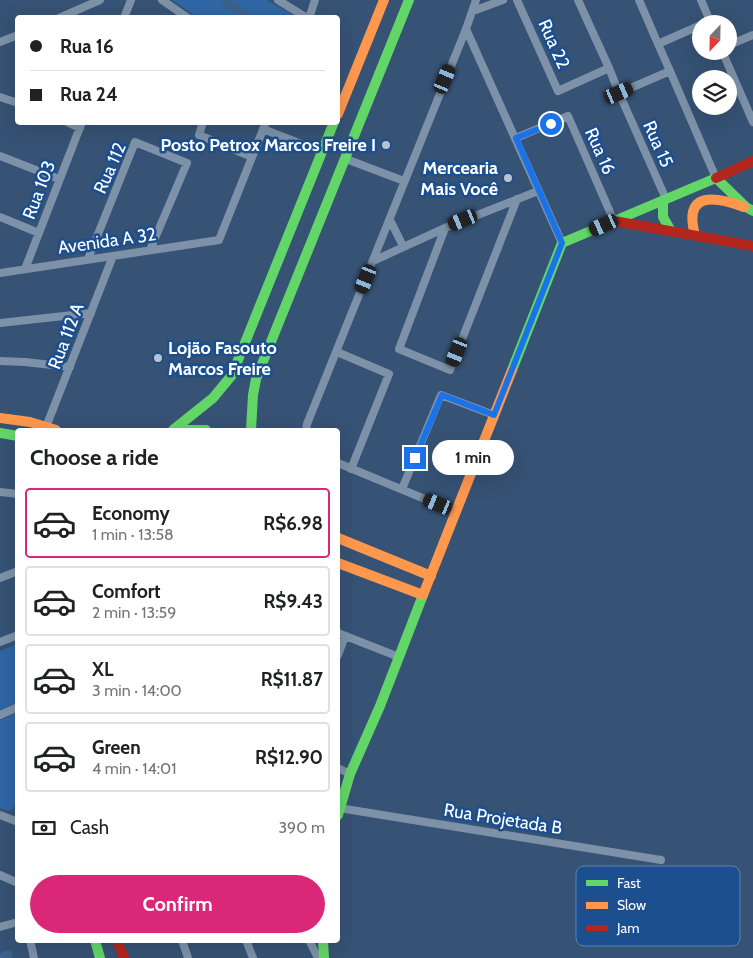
<!DOCTYPE html>
<meta charset="utf-8">
<style>
:root{--surface:#fff;--page:#f2f2f2;--text:#202124;--muted:#757577;--line:#e0e0e0;--accent:#db2777}
body{margin:0;font-family:Cabin,sans-serif;background:var(--page);color:var(--text);height:100vh;display:flex;flex-direction:column;font-size:19px;white-space:nowrap}
*{box-sizing:border-box;margin:0}
p{font-size:16px;color:var(--muted)}
.icon{flex:none;width:28px;height:28px;fill:none;stroke:currentColor;stroke-width:2;stroke-linecap:round;stroke-linejoin:round}
.map{position:relative;flex:1;overflow:hidden}
.panel{position:absolute;left:15px;top:428px;width:325px;height:515px;display:flex;flex-direction:column;background:var(--surface);border-radius:5px;box-shadow:0 5px 20px #0002}
.panel>*{flex:none}
.hud{position:absolute;left:15px;top:15px;width:325px;height:110px;border-radius:5px;box-shadow:0 5px 20px #0002;display:grid;align-content:center;height:110px;padding:0 15px;background:var(--surface)}
.needle{width:32px;rotate:202deg}
.buttons{position:absolute;left:692px;top:15px;display:grid;gap:10px}
.buttons a{display:grid;place-items:center;width:45px;height:45px;border-radius:50%;background:var(--surface);box-shadow:0 5px 20px #0002;font-size:25px}
.end{position:absolute;width:22px;height:22px;margin:-11px;border:6px solid #1a73e8;background:#fff;box-shadow:0 0 0 2px #fff}
.from{border-radius:50%}
.bubble{position:absolute;height:35px;border-radius:18px;background:var(--surface);box-shadow:0 5px 20px #0002;font-size:16px;font-weight:700;line-height:35px;text-align:center}
.car{position:absolute;width:15px;height:30px;margin:-15px -8px;border-radius:6px;box-shadow:0 0 4px 1px #0007;background:linear-gradient(#222 24%,#8ab4d8 0 40%,#222 0 76%,#8ab4d8 0 86%,#222 0)}
.hud b{display:flex;align-items:center;gap:18px;height:48px;font-size:19px}
.hud b+b{border-top:1px solid var(--line)}
.hud i{width:12px;height:12px;background:var(--text)}
ul{padding:0;list-style:none}
li{display:flex;align-items:center;gap:15px;height:70px;margin:0 10px 8px;padding:0 5px;border:2px solid var(--line);border-radius:5px}
li div{flex:1}
li b{display:block;font-size:19px}
li em{font-style:normal;font-weight:700}
li.on{border-color:var(--accent)}
li>.icon{width:45px;height:45px;stroke-width:1.5}
h2{padding:0 15px;font-size:22px;line-height:60px}
.pay{display:flex;align-items:center;gap:12px;height:55px;padding:0 15px;font-size:19px}
.pay p{margin-inline-start:auto}
.action{display:flex;gap:10px;margin-top:auto;padding:10px 15px}
.action a{flex:1;height:58px;border-radius:30px;background:var(--accent);color:#fff;font-size:20px;font-weight:700;line-height:58px;text-align:center}
.map>svg:first-child{display:block}
.green{fill:#2f66a5}
.lines{fill:none;stroke-linecap:round;stroke-linejoin:round}
.canal{stroke:#3b618d;stroke-width:9}
.street{stroke:#7d92a8;stroke-width:8}
.fast{stroke:#63d668;stroke-width:10}
.slow{stroke:#ff974d;stroke-width:10}
.jam{stroke:#b3261e;stroke-width:10}
.route{stroke:#1a73e8;stroke-width:6}
.poi-dot{fill:#b9c2ce;stroke:#1b4f8f;stroke-width:2}
.labels{text-anchor:middle;dominant-baseline:central;stroke-width:5;stroke-linejoin:round;paint-order:stroke}
.street-label{font-size:18px;fill:#fff;stroke:#1b4f8f}
.poi-label{font-size:18px;font-weight:bold;fill:#fff;stroke:#1b4f8f;text-anchor:end}
.key{fill:#1b4f8f;stroke:#5f84b1;stroke-width:1}
.key-label{font-size:14px;fill:#fff}
</style>
<div class="map">
<svg width="753" height="958" viewBox="0 0 753 958">
<rect width="100%" height="100%" fill="#365274"/>
<path class="green" d="M172,0H266L290,13L292,17H197Z
M17,644V702L0,710V651Z
M17,713L18,779L14,807C10,812 6,811 0,808V720Z"/>
<g class="lines">
<path class="canal" d="M224,0L249,18
M1,958L8,955"/>
<path class="street" d="M162,0L188,18
M278,0L307,18
M517,0L558,91L609,68L578,0
M639,0L658,44L701,25
M701,0L710,21L704,24
M473,11L503,0
M59,18L100,0
M124,18L131,0
M309,18L315,0
M466,29L562,243
M0,42L18,35
M658,44L670,71
M729,45L753,35
M722,51L753,122
M609,68L619,93
M0,97L18,103
M67,122L80,128
M203,122L199,135L252,157
M263,129L322,152
M516,138L568,116L614,221
M0,156L59,179
M346,159L404,181
M666,199L619,93L670,71L716,178
M0,217L39,233
M390,220L403,246
M445,228L399,349L450,370L517,199
M88,259L135,142L187,163L150,250
M373,261L445,228L538,191
M25,269L82,122
M0,273L219,240L266,122
M0,323L91,313
M337,352L389,374L351,469
M0,361L25,362L70,367
M46,427L113,256
M306,430L307,424L466,29L476,0
M338,463L456,512
M402,489L441,395L494,415
M0,492L18,494
M0,578L18,571
M338,633L399,657
M0,642L18,635
M338,655L345,636
M0,715L18,707
M338,768L350,774
M339,808L661,860
M0,815L18,822
M0,875L18,883
M0,927L18,922
M30,940L34,958
M182,940L188,958
M246,940L253,958
M309,940L318,958"/>
<path class="fast" d="M663,201V217L671,231
M512,370L562,243L716,178L746,207L753,211
M173,430L213,398L232,375L334,122
M183,430H206
M251,430L253,395L256,379L409,0
M0,433L18,436
M338,815L350,774L380,706L423,595
M95,940L100,958
M323,940L324,958"/>
<path class="slow" d="M338,114L384,0
M695,235C683,191 715,196 744,207
M0,418L30,422L56,430
M338,538L431,576
M338,563L423,595L512,370"/>
<path class="jam" d="M716,178L753,161
M614,221L753,246
M117,940L124,958"/>
</g>
<g class="lines">
<path class="route" d="M415,458L442,395L494,415L562,243L516,138L551,124"/>
</g>
<g class="poi-dot">
<circle cx="386" cy="145" r="5"/>
<circle cx="508" cy="178" r="5"/>
<circle cx="158" cy="358" r="5"/>
</g>
<g class="labels">
<g class="street-label">
<text transform="translate(554 44) rotate(66)">Rua 22</text>
<text transform="translate(658 144) rotate(66)">Rua 15</text>
<text transform="translate(600 151) rotate(66)">Rua 16</text>
<text transform="translate(110 168) rotate(-66)">Rua 112</text>
<text transform="translate(39 190) rotate(-69)">Rua 103</text>
<text transform="translate(107 241) rotate(-8)">Avenida A 32</text>
<text transform="translate(66 336) rotate(-69)">Rua 112 A</text>
<text transform="translate(503 819) rotate(9)">Rua Projetada B</text>
</g>
<g class="poi-label">
<text x="376" y="145">Posto Petrox Marcos Freire I</text>
<text x="498" y="168">Mercearia<tspan x="498" dy="21">Mais Você</tspan></text>
<text x="168" y="348" text-anchor="start">Lojão Fasouto<tspan x="168" dy="21">Marcos Freire</tspan></text>
</g>
</g>
<rect x="576" y="866" width="164" height="80" rx="8" class="key"/>
<rect x="586" y="880" width="22" height="6" fill="#63d668"/>
<rect x="586" y="902" width="22" height="7" fill="#ff974d"/>
<rect x="586" y="925" width="22" height="6" fill="#b3261e"/>
<g class="key-label">
<text x="617" y="888">Fast</text>
<text x="617" y="910">Slow</text>
<text x="617" y="933">Jam</text>
</g>
</svg>
<div class="buttons">
<a><svg class="needle" viewBox="-14 -14 28 28"><path d="M0-13l5 13h-10z" fill="#e53935"/><path d="M0 13l5-13h-10z" fill="#757577"/></svg></a>
<a><svg class="icon" aria-label="layers" viewBox="0 0 24 24"><path d="M12 4l9 5-9 5-9-5zM3 14l9 5 9-5"/></svg></a>
</div>
<i class="end from" style="left:551px;top:124px"></i>
<i class="end" style="left:415px;top:458px"></i>
<div class="bubble" style="left:432px;top:440px;width:82px">1 min</div>
<i class="car" style="left:445px;top:79px;rotate:23deg"></i>
<i class="car" style="left:619px;top:93px;rotate:67deg"></i>
<i class="car" style="left:463px;top:220px;rotate:248deg"></i>
<i class="car" style="left:604px;top:225px;rotate:246deg"></i>
<i class="car" style="left:366px;top:279px;rotate:202deg"></i>
<i class="car" style="left:457px;top:352px;rotate:202deg"></i>
<i class="car" style="left:438px;top:504px;rotate:292deg"></i>
<div class="hud">
<b><i class="from"></i>Rua 16</b>
<b><i></i>Rua 24</b>
</div>
<section class="panel">
<h2>Choose a ride</h2>
<ul>
<li class="on"><svg class="icon" aria-label="car" viewBox="0 0 24 24"><path d="M5 17H2v-5l4-1 3-4h7l3 4 3 1v5h-3M9 17h6M6 11h13"/><circle cx="7" cy="17" r="2"/><circle cx="17" cy="17" r="2"/></svg><div><b>Economy</b><p>1 min · 13:58</p></div><em>R$6.98</em></li>
<li><svg class="icon" aria-label="car" viewBox="0 0 24 24"><path d="M5 17H2v-5l4-1 3-4h7l3 4 3 1v5h-3M9 17h6M6 11h13"/><circle cx="7" cy="17" r="2"/><circle cx="17" cy="17" r="2"/></svg><div><b>Comfort</b><p>2 min · 13:59</p></div><em>R$9.43</em></li>
<li><svg class="icon" aria-label="car" viewBox="0 0 24 24"><path d="M5 17H2v-5l4-1 3-4h7l3 4 3 1v5h-3M9 17h6M6 11h13"/><circle cx="7" cy="17" r="2"/><circle cx="17" cy="17" r="2"/></svg><div><b>XL</b><p>3 min · 14:00</p></div><em>R$11.87</em></li>
<li><svg class="icon" aria-label="car" viewBox="0 0 24 24"><path d="M5 17H2v-5l4-1 3-4h7l3 4 3 1v5h-3M9 17h6M6 11h13"/><circle cx="7" cy="17" r="2"/><circle cx="17" cy="17" r="2"/></svg><div><b>Green</b><p>4 min · 14:01</p></div><em>R$12.90</em></li>
</ul>
<div class="pay"><svg class="icon" aria-label="cash" viewBox="0 0 24 24"><path d="M3 7h18v10H3z"/><circle cx="12" cy="12" r="2"/></svg>Cash<p>390 m</p></div>
<div class="action"><a>Confirm</a></div>
</section>
</div>
